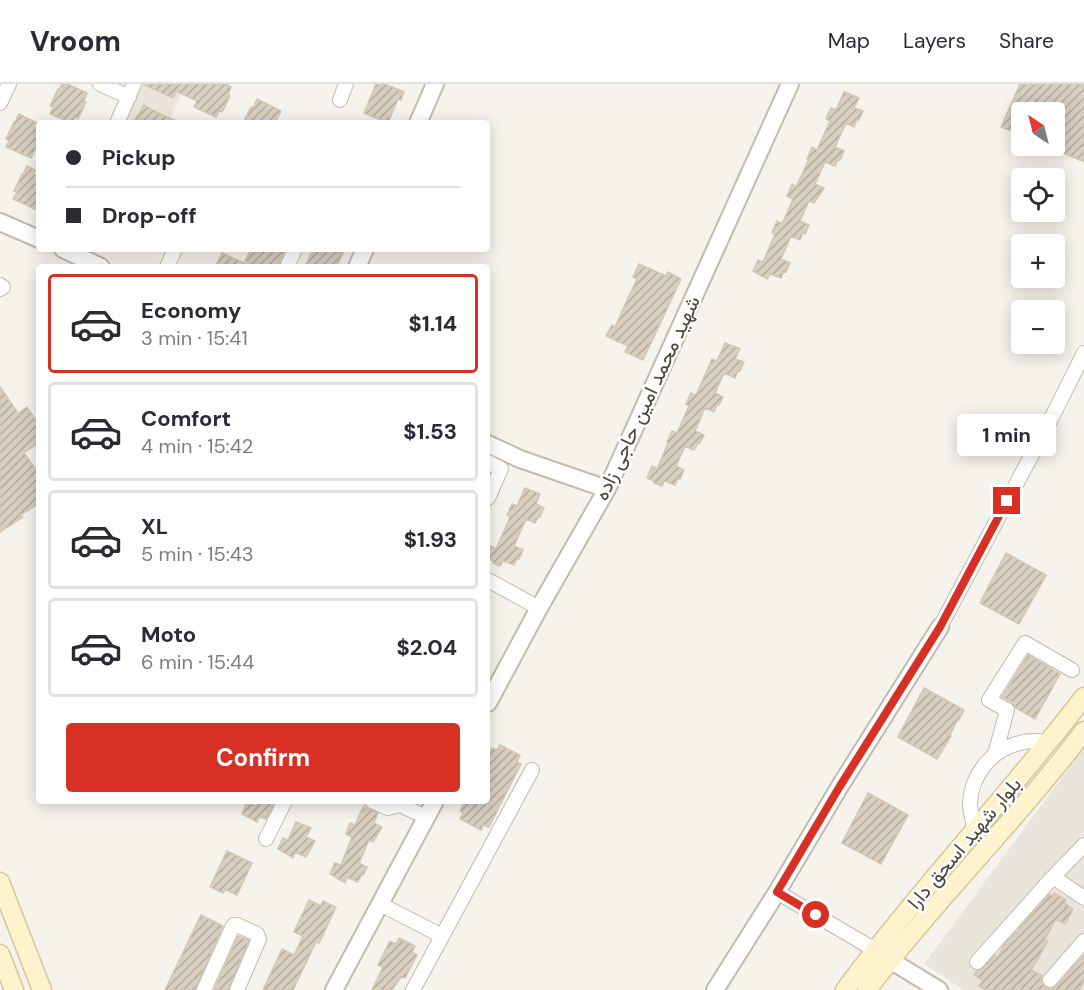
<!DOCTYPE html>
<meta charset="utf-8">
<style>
:root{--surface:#fff;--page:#f2f2f3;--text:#2b2b33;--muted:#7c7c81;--line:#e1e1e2;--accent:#d93025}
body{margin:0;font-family:"DM Sans",Vazirmatn,sans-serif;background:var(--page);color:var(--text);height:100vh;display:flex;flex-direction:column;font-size:22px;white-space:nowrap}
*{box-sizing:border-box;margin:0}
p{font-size:20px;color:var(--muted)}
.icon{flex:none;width:33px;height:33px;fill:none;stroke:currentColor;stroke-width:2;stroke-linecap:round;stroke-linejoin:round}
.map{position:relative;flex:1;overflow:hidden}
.side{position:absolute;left:36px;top:180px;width:454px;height:540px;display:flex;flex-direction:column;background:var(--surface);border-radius:6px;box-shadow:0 3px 15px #0003}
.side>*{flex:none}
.banner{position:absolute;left:36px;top:36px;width:454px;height:132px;border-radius:6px;box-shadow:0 3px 15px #0003;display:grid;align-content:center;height:132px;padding:0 30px;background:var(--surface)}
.needle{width:39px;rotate:325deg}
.tools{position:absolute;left:1011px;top:18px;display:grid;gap:12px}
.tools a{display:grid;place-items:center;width:54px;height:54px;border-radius:6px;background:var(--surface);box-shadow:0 3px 15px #0003;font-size:30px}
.end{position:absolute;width:27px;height:27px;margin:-14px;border:8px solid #d93025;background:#fff;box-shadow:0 0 0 3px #fff}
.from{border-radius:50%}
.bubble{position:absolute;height:42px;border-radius:6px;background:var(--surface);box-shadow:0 3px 15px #0003;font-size:20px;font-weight:700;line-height:42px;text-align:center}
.banner b{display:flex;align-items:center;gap:21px;height:57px;font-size:22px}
.banner b+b{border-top:2px solid var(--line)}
.banner i{width:15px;height:15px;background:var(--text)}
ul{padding:10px 0 0;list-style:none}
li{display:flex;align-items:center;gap:18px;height:99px;margin:0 12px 9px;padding:0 18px;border:3px solid var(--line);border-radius:6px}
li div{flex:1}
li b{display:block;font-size:22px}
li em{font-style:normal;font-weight:700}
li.on{border-color:var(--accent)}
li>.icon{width:54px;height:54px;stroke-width:1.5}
.button{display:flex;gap:12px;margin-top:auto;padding:12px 30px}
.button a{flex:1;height:69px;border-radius:6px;background:var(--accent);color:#fff;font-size:24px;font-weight:700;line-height:69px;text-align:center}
header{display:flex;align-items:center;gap:36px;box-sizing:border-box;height:84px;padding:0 30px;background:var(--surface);border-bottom:2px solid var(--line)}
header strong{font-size:28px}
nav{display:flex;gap:33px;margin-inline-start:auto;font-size:21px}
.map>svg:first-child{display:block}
.residential{fill:#eae5da}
.building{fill:url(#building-hatch);stroke:#d3c7b4;stroke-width:1.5}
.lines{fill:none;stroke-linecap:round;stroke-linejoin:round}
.minor-casing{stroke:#c2bbae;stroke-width:16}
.tertiary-casing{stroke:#c2bbae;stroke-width:20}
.secondary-casing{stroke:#d6c79b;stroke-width:21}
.minor{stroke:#fff;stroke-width:14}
.tertiary{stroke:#fff;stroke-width:16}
.secondary{stroke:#fff3cd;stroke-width:18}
.route{stroke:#d93025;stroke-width:8}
.labels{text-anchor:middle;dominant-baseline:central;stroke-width:5;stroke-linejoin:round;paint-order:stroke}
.street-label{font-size:20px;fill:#4b4439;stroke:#fff}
</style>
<header>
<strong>Vroom</strong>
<nav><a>Map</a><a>Layers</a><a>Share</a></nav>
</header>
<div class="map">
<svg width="1084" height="906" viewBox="0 0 1084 906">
<defs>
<pattern id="building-hatch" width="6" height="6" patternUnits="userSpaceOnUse" patternTransform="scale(1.5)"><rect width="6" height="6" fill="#d8cfc1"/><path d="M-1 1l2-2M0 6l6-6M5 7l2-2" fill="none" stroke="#b1aa9e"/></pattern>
</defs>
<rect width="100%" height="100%" fill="#f6f3ec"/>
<path class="residential" d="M136,0H185L168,39H119Z
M1084,664V906H964L924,880Z"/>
<path class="building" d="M62,0H67L87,9L84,17L86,18L78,35L75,33L72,39L50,30L53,23L50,22L58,5L59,6Z
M143,0H225L231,3L228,11L230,12L222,28L219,27L216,33L194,23L197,17L176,7L173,14Z
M376,0H385L404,8L401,16L398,15L388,39L364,29Z
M1020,0H1084V78L1054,65V28H1022V51L1001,43Z
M844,8L859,14L854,24L863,27L859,36L857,35L854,43L846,39L835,63L844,67L840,76L838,75L835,82L825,78L815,100L824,104L814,119L809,117L800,137L809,141L805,150L803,149L800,156L791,152L781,175L790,179L786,188L784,187L781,194L770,190L767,195L753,187L758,176L763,178L775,150L772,149L777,137L782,140L793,115L787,112L792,100L796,103L809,75H807L812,63L817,66L830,37L826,35L831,24L836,26Z
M257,15L281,27L275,39H243L251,23L253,24Z
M144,21L152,26L180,39H133Z
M19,30L39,40V57L31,74L6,63L9,56L6,55L14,38H15Z
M27,82L35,86L34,90L39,92V117L35,125L13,115L17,108L14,107L22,90L23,91Z
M251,165H285L277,183H264L255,179L254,182L245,177Z
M313,165H327L334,168L335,165L343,169L336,183H305Z
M222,169L253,183H215Z
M639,180L666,192L668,188L681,195L643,276L625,268L628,262L606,252L612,241L615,243L628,214L637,195L633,193Z
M725,259L740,265L735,275L744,278L740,287L738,286L735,294L724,289L715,309L723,313L719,321H717L714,328L705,324L695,347L704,351L700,359H698L694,366L685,362L676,382L684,386L680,395L678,394L675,401L664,397L662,402L654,399V397L647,394L652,382L657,385L668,359L667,358L672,347L677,349L689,322L686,320L691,309L696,311L712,275L717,277Z
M0,303L18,329L27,323L39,341V358L24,369L39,390V419L21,431L23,433L0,448Z
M525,404L540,410L536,420L544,424L540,433L539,432L535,439L526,435L514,462L523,466L519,475L517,474L514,481L503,477L500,482L493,479V477L488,474V470L491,462L496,465L510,433L507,431L512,420L517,422Z
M1006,469L1046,491L1019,540L980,519Z
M1028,571L1060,590L1035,635L1016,624L1012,618L1002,613Z
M924,604L964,626L959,636L958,635L950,651L951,652L937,675L898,653Z
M500,661L520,671L517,678L521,680L489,743L483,741L481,746L460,735L463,729L460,727L465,717H488V672L492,664L497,666Z
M868,709L908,731L881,780L842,759Z
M263,717H268L274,720L266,735L259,733L257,738L242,730L247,718L256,722L258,719L261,720Z
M363,723L378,729L374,739L382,743L373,758L369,756L359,779L367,783L363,791L362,790L358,798L347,793L345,799L330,790L335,779L341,781L352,753L346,750L350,739L355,741Z
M296,738L311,744L306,753L315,757L306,773L295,768L293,774L278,765L283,754L288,756Z
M227,767L252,779L237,811L225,805L223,809L210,803Z
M1054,809L1066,816L1064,819L1073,825L1065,840L1056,835L1045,855L1048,857L1031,886L1042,892L1041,898L1044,902L1048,905H1052L1057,902L1084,871V898L1079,906H986L979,902L983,896L974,891L977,887L983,884L995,871L998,873L1004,861L1016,848L1017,849L1020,843L1050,810L1053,812Z
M309,816L321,822L323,817L336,823L319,859L316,858L293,906H263L282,865L294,871L303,852L294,848Z
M201,831L223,842L195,906H165Z
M238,852L249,856L228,906H214Z
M399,854L415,862L412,868L417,871L405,894L401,893L392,906H372L383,883L378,881L390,857L396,860Z"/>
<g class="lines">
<defs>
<path id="minor" d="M100,0L129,13
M340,16L346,0
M0,19L9,0
M117,39L134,0
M167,183L175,165
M287,183L295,165
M0,201L3,203L0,205
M488,378L501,385L488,414
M488,496L539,524
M940,543L1052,333L1084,269
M995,671L1007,626L989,616L1025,559L1072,586
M372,717L388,724L400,721L426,733
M975,746C973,737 970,729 970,719C971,691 992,665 1020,659C1029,656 1038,657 1047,658
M266,755L285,717
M1053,793L1084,814
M777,808L875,866
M380,820L442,852
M977,878L1053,793L1084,761
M1050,896L1084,857
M204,906L232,844L234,841H237L257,850L259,855L237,906
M413,906L532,686"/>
<path id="tertiary" d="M418,39L435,0
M0,138L39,155
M63,165L101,183
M357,183L365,165
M488,360L520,375L607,405
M488,619L539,524L607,405L790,0
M890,876L939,906
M334,906L435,717
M715,906L777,808L840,702L940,543"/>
<path id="secondary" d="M0,798L42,906
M0,870L14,906
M845,906C920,805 1007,713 1084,613
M867,906C935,816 1016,737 1084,647"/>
</defs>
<use href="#minor" class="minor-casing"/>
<use href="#tertiary" class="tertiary-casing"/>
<use href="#secondary" class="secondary-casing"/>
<use href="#minor" class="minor"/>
<use href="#tertiary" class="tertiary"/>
<use href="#secondary" class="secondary"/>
</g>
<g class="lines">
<path class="route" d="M816,831L777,808L840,702L940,543L1007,417"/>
</g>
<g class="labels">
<g class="street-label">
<text transform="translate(647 314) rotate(-65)">شهید محمد امین حاجی زاده</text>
<text transform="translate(964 759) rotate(-50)">بلوار شهید اسحق دارا</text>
</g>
</g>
</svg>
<div class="tools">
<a><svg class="needle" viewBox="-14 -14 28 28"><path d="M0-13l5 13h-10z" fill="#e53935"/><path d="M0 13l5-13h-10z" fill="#7c7c81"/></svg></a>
<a><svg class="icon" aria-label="locate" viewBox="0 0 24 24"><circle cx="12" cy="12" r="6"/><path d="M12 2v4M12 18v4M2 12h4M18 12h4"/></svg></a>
<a>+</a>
<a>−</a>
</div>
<i class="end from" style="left:816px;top:831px"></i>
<i class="end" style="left:1007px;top:417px"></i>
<div class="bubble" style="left:957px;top:330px;width:99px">1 min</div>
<div class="banner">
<b><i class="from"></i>Pickup</b>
<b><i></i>Drop-off</b>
</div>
<section class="side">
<ul>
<li class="on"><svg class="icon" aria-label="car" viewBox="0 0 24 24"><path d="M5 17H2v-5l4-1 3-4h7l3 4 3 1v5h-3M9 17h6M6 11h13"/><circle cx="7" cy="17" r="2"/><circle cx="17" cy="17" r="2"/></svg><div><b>Economy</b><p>3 min · 15:41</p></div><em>$1.14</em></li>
<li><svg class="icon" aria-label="car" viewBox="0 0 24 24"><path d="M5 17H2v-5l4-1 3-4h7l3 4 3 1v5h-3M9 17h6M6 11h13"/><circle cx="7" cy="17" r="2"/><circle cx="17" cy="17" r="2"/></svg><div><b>Comfort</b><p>4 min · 15:42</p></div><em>$1.53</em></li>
<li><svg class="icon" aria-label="car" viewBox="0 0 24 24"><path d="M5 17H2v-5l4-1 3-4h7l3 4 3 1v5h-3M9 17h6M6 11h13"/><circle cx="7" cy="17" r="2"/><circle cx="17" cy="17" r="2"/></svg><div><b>XL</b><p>5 min · 15:43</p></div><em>$1.93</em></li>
<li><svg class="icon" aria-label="car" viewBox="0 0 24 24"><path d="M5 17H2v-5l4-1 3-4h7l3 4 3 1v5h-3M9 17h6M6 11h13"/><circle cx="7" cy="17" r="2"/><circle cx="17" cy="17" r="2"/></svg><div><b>Moto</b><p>6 min · 15:44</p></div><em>$2.04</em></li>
</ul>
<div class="button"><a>Confirm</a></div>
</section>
</div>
